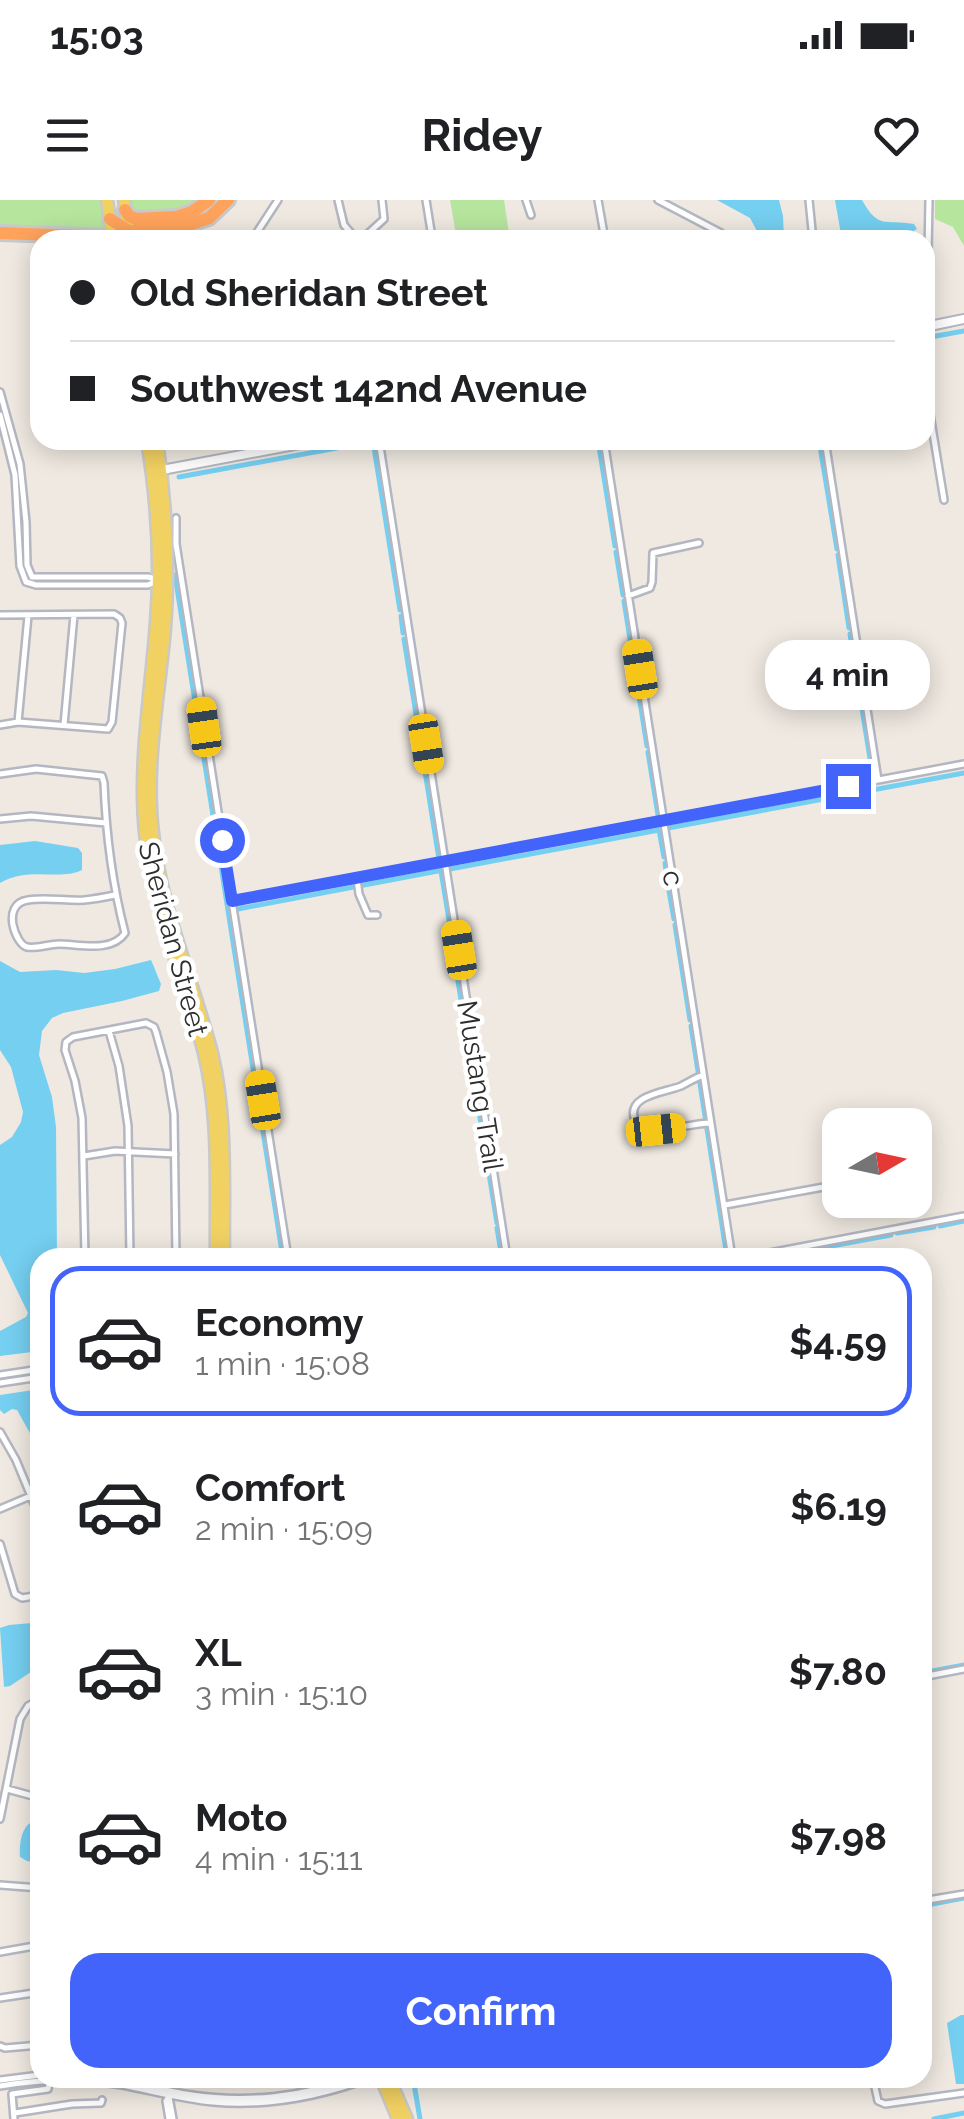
<!DOCTYPE html>
<meta charset="utf-8">
<style>
:root{--surface:#fff;--page:#f2f2f2;--text:#202124;--muted:#757577;--line:#e0e0e0;--accent:#4264fb}
body{margin:0;font-family:Raleway,sans-serif;background:var(--page);color:var(--text);height:100vh;display:flex;flex-direction:column;font-size:38px;white-space:nowrap}
*{box-sizing:border-box;margin:0}
p{font-size:32px;color:var(--muted)}
.icon{flex:none;width:55px;height:55px;fill:none;stroke:currentColor;stroke-width:2;stroke-linecap:round;stroke-linejoin:round}
.map{position:relative;flex:1;overflow:hidden}
.drawer{position:absolute;left:30px;top:1048px;width:902px;height:840px;display:flex;flex-direction:column;background:var(--surface);border-radius:30px;box-shadow:0 5px 25px #0003}
.drawer>*{flex:none}
.hud{position:absolute;left:30px;top:30px;width:905px;height:220px;border-radius:30px;box-shadow:0 5px 25px #0003;display:grid;align-content:center;height:220px;padding:0 40px;background:var(--surface)}
.needle{width:65px;rotate:81deg}
.tools{position:absolute;left:822px;top:908px;display:grid;gap:20px}
.tools a{display:grid;place-items:center;width:110px;height:110px;border-radius:20px;background:var(--surface);box-shadow:0 5px 25px #0003;font-size:50px}
.end{position:absolute;width:45px;height:45px;margin:-22px;border:12px solid #4264fb;background:#fff;box-shadow:0 0 0 5px #fff}
.from{border-radius:50%}
.bubble{position:absolute;height:70px;border-radius:30px;background:var(--surface);box-shadow:0 5px 25px #0003;font-size:32px;font-weight:700;line-height:70px;text-align:center}
.car{position:absolute;width:30px;height:60px;margin:-30px -15px;border-radius:12px;box-shadow:0 0 8px 2px #0007;background:linear-gradient(#f5c518 24%,#345 0 40%,#f5c518 0 76%,#345 0 86%,#f5c518 0)}
.hud b{display:flex;align-items:center;gap:35px;height:95px;font-size:38px}
.hud b+b{border-top:2px solid var(--line)}
.hud i{width:25px;height:25px;background:var(--text)}
ul{padding:18px 0 0;list-style:none}
li{display:flex;align-items:center;gap:30px;height:150px;margin:0 20px 15px;padding:0 20px;border:5px solid transparent;border-radius:30px}
li div{flex:1}
li b{display:block;font-size:38px}
li em{font-style:normal;font-weight:700}
li.current{border-color:var(--accent)}
li>.icon{width:90px;height:90px;stroke-width:1.5}
.cta{display:flex;gap:20px;margin-top:auto;padding:20px 40px}
.cta a{flex:1;height:115px;border-radius:30px;background:var(--accent);color:#fff;font-size:40px;font-weight:700;line-height:115px;text-align:center}
.status{display:flex;justify-content:space-between;align-items:center;height:70px;padding:0 50px;background:var(--surface);direction:ltr}
.status svg{height:28px;fill:currentColor}
header{display:flex;justify-content:space-between;align-items:center;height:130px;padding:0 40px;background:var(--surface);font-size:45px;font-weight:700}
.map>svg:first-child{display:block}
.green{fill:#b6e59e}
.water{fill:#75cff0}
.lines{fill:none;stroke-linecap:round;stroke-linejoin:round}
.canal{stroke:#75cff0;stroke-width:5}
.minor-casing{stroke:#b4b7c1;stroke-width:10}
.tertiary-casing{stroke:#b4b7c1;stroke-width:12}
.primary-casing{stroke:#c9c9c9;stroke-width:15}
.motorway-casing{stroke:#c9c9c9;stroke-width:18}
.minor{stroke:#fff;stroke-width:5}
.tertiary{stroke:#fff;stroke-width:8}
.primary{stroke:#f2d163;stroke-width:10}
.motorway{stroke:#ffa35c;stroke-width:12}
.route{stroke:#4264fb;stroke-width:12}
.labels{text-anchor:middle;dominant-baseline:central;stroke-width:9;stroke-linejoin:round;paint-order:stroke}
.street-label{font-size:28px;fill:#2e2e2e;stroke:#fff}
</style>
<div class="status"><b>15:03</b><svg viewBox="0 0 49 12"><path d="M0 12V9h3v3zM5 12V6h3v6zM10 12V3h3v9zM15 12V0h3v12zM26 1h20v11H26zM47 4h2v5h-2z"/></svg></div>
<header><svg class="icon" aria-label="menu" viewBox="0 0 24 24"><path d="M4 6h16M4 12h16M4 18h16"/></svg>Ridey<svg class="icon" aria-label="heart" viewBox="0 0 24 24"><path d="M12 20l-8-8c-3-5 5-10 8-4 3-6 11-1 8 4z"/></svg></header>
<div class="map">
<svg width="964" height="1919" viewBox="0 0 964 1919">
<rect width="100%" height="100%" fill="#efe9e1"/>
<path class="green" d="M0,0H101L107,34L0,30Z
M129,0H203C186,10 151,20 132,12Z
M450,0H504L510,40H457Z
M935,0H964V46L953,27L935,19Z"/>
<path class="water" d="M717,0H779L783,16L784,40H752L757,31L750,18Z
M835,0H862C879,30 884,19 914,24L917,29L902,37V40H842Z
M35,641L78,648L82,653V670C61,681 28,666 0,683V645Z
M151,760L161,784L159,791L122,801L63,813L52,818L42,831L39,855L52,897L56,927L57,1057L40,1058V1151L0,1156V1131L26,1117L28,1113L0,1055V945L12,937L21,922L23,912L11,867L0,850V761L20,772L56,770L84,773L115,769Z
M40,1189V1251L17,1210L12,1209L4,1214L0,1210V1195Z
M32,1423L37,1428L40,1466L10,1486L4,1487L0,1428L9,1425Z
M30,1623L40,1624V1663L27,1661L20,1657C19,1646 21,1629 30,1623Z
M961,1815H964V1884H956L947,1823Z"/>
<g class="lines">
<path class="canal" d="M925,138L964,131
M598,240L615,346
M819,240L837,349
M373,241L400,410
M179,277L380,240
M616,352L623,395
M838,355L849,428
M175,375L283,1058
M624,401L647,546
M401,416L403,433
M850,434L873,577
M404,439L420,539
M421,546L439,659
M648,552L658,615
M668,628L964,573
M665,663L668,685
M440,665L454,750
M450,669L659,630L664,657
M669,691L674,719
M238,709L443,670
M675,725L690,820
M454,756L497,1023
M691,826L727,1057
M940,1026L964,1021
M497,1028L502,1058
M897,1033L934,1027
M766,1058L891,1035
M922,1473L964,1465
M922,1706L964,1698
M413,1878L420,1919
M934,1919L964,1913"/>
<defs>
<path id="minor" d="M338,0L344,25L357,40
M426,0L431,31L430,40
M526,0L531,15
M598,0L605,40
M658,0L721,33L731,40
M809,0L813,40
M252,40L278,0
M361,40L384,19L382,0
M925,61L928,52L929,0
M925,184L944,300
M0,192L20,264L26,322L27,365L32,377H148L158,380
M0,215L15,275L20,366L26,382L36,385H148L157,381
M379,240L507,1058
M604,240L732,1058
M825,240L878,580
M176,318V344L288,1058
M628,396L650,388L652,382L653,353L699,343
M0,415L114,414L120,418L122,423L112,522L108,529L18,522L0,525
M18,522L28,416
M64,525L74,415
M0,574L36,569L102,576L104,583C106,635 112,683 125,733C112,753 79,744 59,744C49,744 36,749 27,747C16,745 0,704 28,700C47,697 65,701 84,700C94,699 105,697 115,695
M0,619L31,616L106,623
M357,679L359,694L368,715H377
M232,701L964,564
M109,831L119,866L128,926L130,1058
M703,875C695,878 689,882 681,886C667,892 625,895 635,920C637,926 641,927 647,929C664,933 692,923 711,923
M84,956L115,951L175,954
M915,970L917,969
M725,1005L840,984
M85,1058L82,918L75,881L65,850L66,842L73,837L146,823L154,827L156,832L167,872L174,914L176,1058
M742,1058L964,1016
M0,1175L40,1169
M0,1183L40,1177
M0,1232L16,1260L40,1318
M0,1309L40,1292
M0,1344L15,1394L22,1398L40,1395
M922,1477L964,1469
M7,1589L40,1598
M0,1619L20,1519L28,1506L40,1499
M0,1685L40,1688
M922,1701L964,1694
M0,1752L40,1745
M0,1798L40,1792
M0,1846L5,1848L40,1845
M107,1878C136,1882 163,1891 192,1895C245,1903 303,1897 354,1878
M873,1878L878,1901L885,1904L964,1893
M0,1880L40,1875
M0,1886C40,1879 82,1878 122,1885C153,1891 182,1899 213,1902C268,1907 319,1897 370,1878
M169,1897L173,1919
M15,1913L72,1904L101,1903L102,1900
M14,1919L12,1894L48,1889L50,1880
M169,1919L166,1901L169,1896"/>
<path id="tertiary" d="M925,127L964,119
M162,270L321,240"/>
<path id="primary" d="M107,0L113,40
M124,0L130,40
M147,240C157,301 161,360 156,422C151,492 138,562 145,633C153,710 185,780 204,853C220,919 215,990 216,1058
M157,240C166,303 170,365 165,429C159,497 145,565 153,633C161,709 193,780 212,853C228,919 223,990 224,1058
M381,1878L398,1919
M389,1878L407,1919"/>
<path id="motorway" d="M125,10L129,16L136,19L176,17L192,12L209,0
M110,19L129,31L176,29L209,18L228,0
M0,33L108,37L113,40"/>
</defs>
<use href="#minor" class="minor-casing"/>
<use href="#tertiary" class="tertiary-casing"/>
<use href="#primary" class="primary-casing"/>
<use href="#motorway" class="motorway-casing"/>
<use href="#minor" class="minor"/>
<use href="#tertiary" class="tertiary"/>
<use href="#primary" class="primary"/>
<use href="#motorway" class="motorway"/>
</g>
<g class="lines">
<path class="route" d="M222,640L232,701L848,586"/>
</g>
<g class="labels">
<g class="street-label">
<text transform="translate(673 678) rotate(81)">c</text>
<text transform="translate(173 739) rotate(75)">Sheridan Street</text>
<text transform="translate(480 886) rotate(81)">Mustang Trail</text>
</g>
</g>
</svg>
<div class="tools">
<a><svg class="needle" viewBox="-14 -14 28 28"><path d="M0-13l5 13h-10z" fill="#e53935"/><path d="M0 13l5-13h-10z" fill="#757577"/></svg></a>
</div>
<i class="end from" style="left:222px;top:640px"></i>
<i class="end" style="left:848px;top:586px"></i>
<div class="bubble" style="left:765px;top:440px;width:165px">4 min</div>
<i class="car" style="left:640px;top:469px;rotate:351deg"></i>
<i class="car" style="left:204px;top:527px;rotate:352deg"></i>
<i class="car" style="left:426px;top:544px;rotate:171deg"></i>
<i class="car" style="left:459px;top:750px;rotate:351deg"></i>
<i class="car" style="left:263px;top:900px;rotate:351deg"></i>
<i class="car" style="left:656px;top:930px;rotate:84deg"></i>
<div class="hud">
<b><i class="from"></i>Old Sheridan Street</b>
<b><i></i>Southwest 142nd Avenue</b>
</div>
<section class="drawer">
<ul>
<li class="current"><svg class="icon" aria-label="car" viewBox="0 0 24 24"><path d="M5 17H2v-5l4-1 3-4h7l3 4 3 1v5h-3M9 17h6M6 11h13"/><circle cx="7" cy="17" r="2"/><circle cx="17" cy="17" r="2"/></svg><div><b>Economy</b><p>1 min · 15:08</p></div><em>$4.59</em></li>
<li><svg class="icon" aria-label="car" viewBox="0 0 24 24"><path d="M5 17H2v-5l4-1 3-4h7l3 4 3 1v5h-3M9 17h6M6 11h13"/><circle cx="7" cy="17" r="2"/><circle cx="17" cy="17" r="2"/></svg><div><b>Comfort</b><p>2 min · 15:09</p></div><em>$6.19</em></li>
<li><svg class="icon" aria-label="car" viewBox="0 0 24 24"><path d="M5 17H2v-5l4-1 3-4h7l3 4 3 1v5h-3M9 17h6M6 11h13"/><circle cx="7" cy="17" r="2"/><circle cx="17" cy="17" r="2"/></svg><div><b>XL</b><p>3 min · 15:10</p></div><em>$7.80</em></li>
<li><svg class="icon" aria-label="car" viewBox="0 0 24 24"><path d="M5 17H2v-5l4-1 3-4h7l3 4 3 1v5h-3M9 17h6M6 11h13"/><circle cx="7" cy="17" r="2"/><circle cx="17" cy="17" r="2"/></svg><div><b>Moto</b><p>4 min · 15:11</p></div><em>$7.98</em></li>
</ul>
<div class="cta"><a>Confirm</a></div>
</section>
</div>
